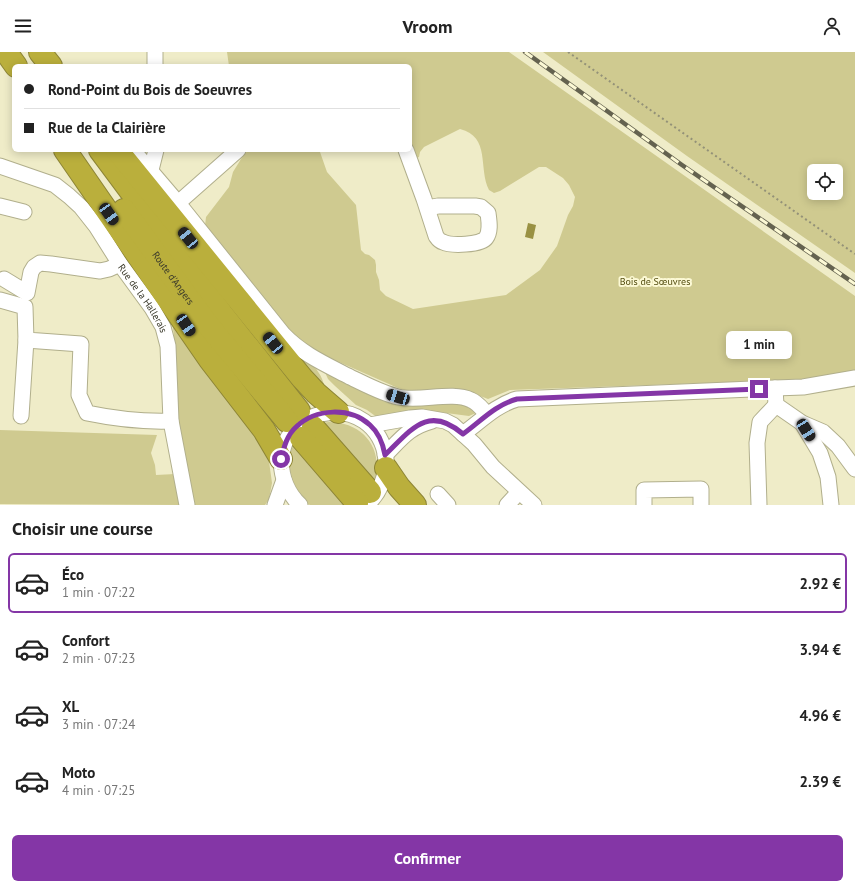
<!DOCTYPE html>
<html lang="fr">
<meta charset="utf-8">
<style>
:root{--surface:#fff;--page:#f2f2f2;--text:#222;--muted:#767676;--line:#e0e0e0;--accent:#8436a6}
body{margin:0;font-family:"PT Sans",sans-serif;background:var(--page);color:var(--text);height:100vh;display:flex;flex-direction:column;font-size:15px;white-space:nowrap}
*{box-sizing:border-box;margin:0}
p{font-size:13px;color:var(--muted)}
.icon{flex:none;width:22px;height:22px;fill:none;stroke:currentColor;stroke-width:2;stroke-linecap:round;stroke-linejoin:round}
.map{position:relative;height:453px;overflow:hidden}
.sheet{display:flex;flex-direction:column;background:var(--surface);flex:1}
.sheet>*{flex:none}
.banner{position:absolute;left:12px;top:12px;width:400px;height:88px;border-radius:6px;box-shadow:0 2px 10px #0003;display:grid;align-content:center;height:88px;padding:0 12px;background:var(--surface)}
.controls{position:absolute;left:807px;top:112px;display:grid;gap:8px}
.controls a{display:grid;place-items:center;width:36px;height:36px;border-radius:6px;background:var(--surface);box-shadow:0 2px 10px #0003;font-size:20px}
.end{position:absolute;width:18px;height:18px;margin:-9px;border:5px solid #8436a6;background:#fff;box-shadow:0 0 0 2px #fff}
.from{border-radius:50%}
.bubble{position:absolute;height:28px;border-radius:6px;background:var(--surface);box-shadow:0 2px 10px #0003;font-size:13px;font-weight:700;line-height:28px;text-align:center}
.car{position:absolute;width:12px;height:24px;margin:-12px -6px;border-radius:5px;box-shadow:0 0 3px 1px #0007;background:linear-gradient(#222 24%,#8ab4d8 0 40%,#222 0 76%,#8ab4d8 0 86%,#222 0)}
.banner b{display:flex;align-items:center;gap:14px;height:38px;font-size:15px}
.banner b+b{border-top:1px solid var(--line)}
.banner i{width:10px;height:10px;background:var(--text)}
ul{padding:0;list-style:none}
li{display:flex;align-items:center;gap:12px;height:60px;margin:0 8px 6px;padding:0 4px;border:2px solid transparent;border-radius:6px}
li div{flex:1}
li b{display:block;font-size:15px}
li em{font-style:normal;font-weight:700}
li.selected{border-color:var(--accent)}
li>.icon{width:36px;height:36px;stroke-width:1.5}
h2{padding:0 12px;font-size:18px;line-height:48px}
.button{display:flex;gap:8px;margin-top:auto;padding:8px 12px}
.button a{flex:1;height:46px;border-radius:6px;background:var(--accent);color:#fff;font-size:16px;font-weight:700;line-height:46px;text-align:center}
header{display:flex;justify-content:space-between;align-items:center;height:52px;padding:0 12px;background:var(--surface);font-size:18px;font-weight:700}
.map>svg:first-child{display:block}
.green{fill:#cfca90;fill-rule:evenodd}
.water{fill:#999143}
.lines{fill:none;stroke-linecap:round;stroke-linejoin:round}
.minor-casing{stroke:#b1af8c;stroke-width:17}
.highway-casing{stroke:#8d8536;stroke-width:24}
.path{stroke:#939178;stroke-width:2;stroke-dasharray:2 3;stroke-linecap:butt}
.minor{stroke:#fff;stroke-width:15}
.highway{stroke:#baaf3c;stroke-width:22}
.rail-casing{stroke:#64624f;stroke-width:4.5}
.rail{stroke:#fcf9d5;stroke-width:3;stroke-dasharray:9;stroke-linecap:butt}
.route{stroke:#8436a6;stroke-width:5}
.labels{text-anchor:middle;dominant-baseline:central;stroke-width:4;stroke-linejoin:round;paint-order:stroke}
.street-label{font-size:10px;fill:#39382a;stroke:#fcf9d5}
.park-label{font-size:10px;fill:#544e12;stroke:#fcf9d5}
</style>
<header><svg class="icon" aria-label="menu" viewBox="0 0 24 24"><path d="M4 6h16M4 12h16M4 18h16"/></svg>Vroom<svg class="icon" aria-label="person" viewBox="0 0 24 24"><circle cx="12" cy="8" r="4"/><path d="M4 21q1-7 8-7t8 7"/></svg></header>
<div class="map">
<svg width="855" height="453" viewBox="0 0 855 453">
<rect width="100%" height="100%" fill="#efecc8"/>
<path class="green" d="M227,0H509L855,244V320L793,328L510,338L488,347L467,339L410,340L398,336L323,303L293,284L205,174L206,165L229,135L233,120L241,107L248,98H321L320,100L327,120L356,153L361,198L365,202L369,203L375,208L376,213V220L379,228L380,238L386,244L413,257L506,243L540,218L557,194L568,163L573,154L575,145L569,133L563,126L546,115H539L500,139L494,141L489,138C478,116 491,85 460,77L424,95L420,100L419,105L415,107L410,98V14H229Z
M543,0H855V221L687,104ZM814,119H836V141H814Z
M171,261L268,402L272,431L269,447L265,453H195L189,434L175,349L174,284Z
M291,297C310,309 323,318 326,342Z
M323,316L357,334L453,349L474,355L476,361L469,364L423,358L378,366L367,358L356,353L335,334L328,327Z
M329,370C364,370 385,398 374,432L321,371Z
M0,378L157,383L151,401L155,413L156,423L175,422L182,453L0,452Z
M295,389L351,453H310L306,451L290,427L288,408L291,399Z"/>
<path class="water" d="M528,171L536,173L533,187L525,185Z"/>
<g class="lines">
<defs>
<g id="minor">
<path d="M155,0V14"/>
<path d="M406,98L424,147L436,184C438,187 439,189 443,190C451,194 481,193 486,186C491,179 489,169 488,161L481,155L475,154H438L427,156"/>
<path d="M137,103L178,151L283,282C302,302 325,312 350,325C365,332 381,341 398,345C420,350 452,339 471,348C478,351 482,357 487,362"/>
<path id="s1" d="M0,114L55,133L69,144L81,155L96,174L120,212L152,256L163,275L168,294L171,369L187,453"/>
<path d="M151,118L156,98"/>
<path d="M178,151L238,98"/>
<path d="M0,154L24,160"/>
<path d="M4,227L27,241L31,220L34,215L40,211L51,212L100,219L109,217L120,212"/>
<path d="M0,248L25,255L26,288L81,292L79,343L87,361C116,367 141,370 171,369"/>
<path d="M775,336L776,353L802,371L823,380L838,394L855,417"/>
<path d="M21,364L26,288"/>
<path d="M802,371L820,401L828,425L831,453"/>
<path d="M370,373L410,366L422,365L445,369L453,373L474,392L493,415L534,453"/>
<path d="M463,382C481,369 496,353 517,347L775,336L803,335L855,326"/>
<path d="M385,403C401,387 409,375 432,369"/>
<path d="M438,442L448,453"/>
<path d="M275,453L284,428"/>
<path d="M300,453C276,430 273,389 304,369C308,365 315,364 321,362C353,354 382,374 386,407C387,424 379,443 366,453"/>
<path d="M507,453L519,440"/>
<path d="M644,453V438L701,437V453"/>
<path d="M759,453L757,391L760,370L776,353"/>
</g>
<g id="highway">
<path d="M6,0L16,14"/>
<path d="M40,0L51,14"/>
<path d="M65,98L210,308L264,378L281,407"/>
<path d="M100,98L222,262L299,359"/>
<path d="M117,98L302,326L316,341L338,360"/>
<path id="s2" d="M124,158L208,273L287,369"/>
<path d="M313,375L370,440"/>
<path d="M301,386L357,451"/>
<path d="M386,416L399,435L415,453"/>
</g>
</defs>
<use href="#minor" class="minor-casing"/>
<use href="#highway" class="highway-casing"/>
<path class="path" d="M568,0L855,202"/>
<use href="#minor" class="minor"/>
<use href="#highway" class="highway"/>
<defs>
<path id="rail" d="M525,0L682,113L855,232"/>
</defs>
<use href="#rail" class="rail-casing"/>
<use href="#rail" class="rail"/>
</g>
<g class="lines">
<path class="route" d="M281,407C284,395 287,383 296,375C316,356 350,355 370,373C378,380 383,392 385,403C411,378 428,352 463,382C481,369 495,353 517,347L759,337"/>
</g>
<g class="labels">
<g class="street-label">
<text stroke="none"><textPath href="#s2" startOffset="84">Route d'Angers</textPath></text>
<text stroke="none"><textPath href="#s1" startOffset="203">Rue de la Hallerais</textPath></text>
</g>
<g class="park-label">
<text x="655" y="229">Bois de Sœuvres</text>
</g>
</g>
</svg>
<div class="controls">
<a><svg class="icon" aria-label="locate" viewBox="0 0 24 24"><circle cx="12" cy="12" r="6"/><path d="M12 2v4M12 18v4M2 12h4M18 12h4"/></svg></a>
</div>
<i class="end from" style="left:281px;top:407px"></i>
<i class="end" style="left:759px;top:337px"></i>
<div class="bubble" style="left:726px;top:279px;width:66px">1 min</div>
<i class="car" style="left:109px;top:162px;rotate:145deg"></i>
<i class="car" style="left:188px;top:186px;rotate:321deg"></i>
<i class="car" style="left:186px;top:273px;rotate:146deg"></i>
<i class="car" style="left:273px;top:291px;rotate:321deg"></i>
<i class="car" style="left:398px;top:345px;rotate:287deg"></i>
<i class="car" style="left:806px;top:378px;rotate:148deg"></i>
<div class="banner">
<b><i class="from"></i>Rond-Point du Bois de Soeuvres</b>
<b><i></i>Rue de la Clairière</b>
</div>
</div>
<section class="sheet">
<h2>Choisir une course</h2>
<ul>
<li class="selected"><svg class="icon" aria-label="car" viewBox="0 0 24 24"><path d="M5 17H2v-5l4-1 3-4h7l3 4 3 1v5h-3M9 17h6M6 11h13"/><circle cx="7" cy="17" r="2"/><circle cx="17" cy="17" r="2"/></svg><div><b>Éco</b><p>1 min · 07:22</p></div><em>2.92 €</em></li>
<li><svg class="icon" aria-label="car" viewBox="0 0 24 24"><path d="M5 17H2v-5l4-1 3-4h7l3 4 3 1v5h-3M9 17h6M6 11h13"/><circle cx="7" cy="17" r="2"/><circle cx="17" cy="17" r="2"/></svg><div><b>Confort</b><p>2 min · 07:23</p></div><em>3.94 €</em></li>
<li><svg class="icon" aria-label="car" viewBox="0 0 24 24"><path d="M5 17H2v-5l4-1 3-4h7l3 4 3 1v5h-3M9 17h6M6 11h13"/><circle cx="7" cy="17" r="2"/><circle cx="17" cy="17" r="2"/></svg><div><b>XL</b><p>3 min · 07:24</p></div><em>4.96 €</em></li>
<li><svg class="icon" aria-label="car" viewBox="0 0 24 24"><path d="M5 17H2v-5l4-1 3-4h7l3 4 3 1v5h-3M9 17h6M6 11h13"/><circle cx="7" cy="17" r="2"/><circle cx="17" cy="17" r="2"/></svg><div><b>Moto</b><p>4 min · 07:25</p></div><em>2.39 €</em></li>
</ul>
<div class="button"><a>Confirmer</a></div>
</section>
